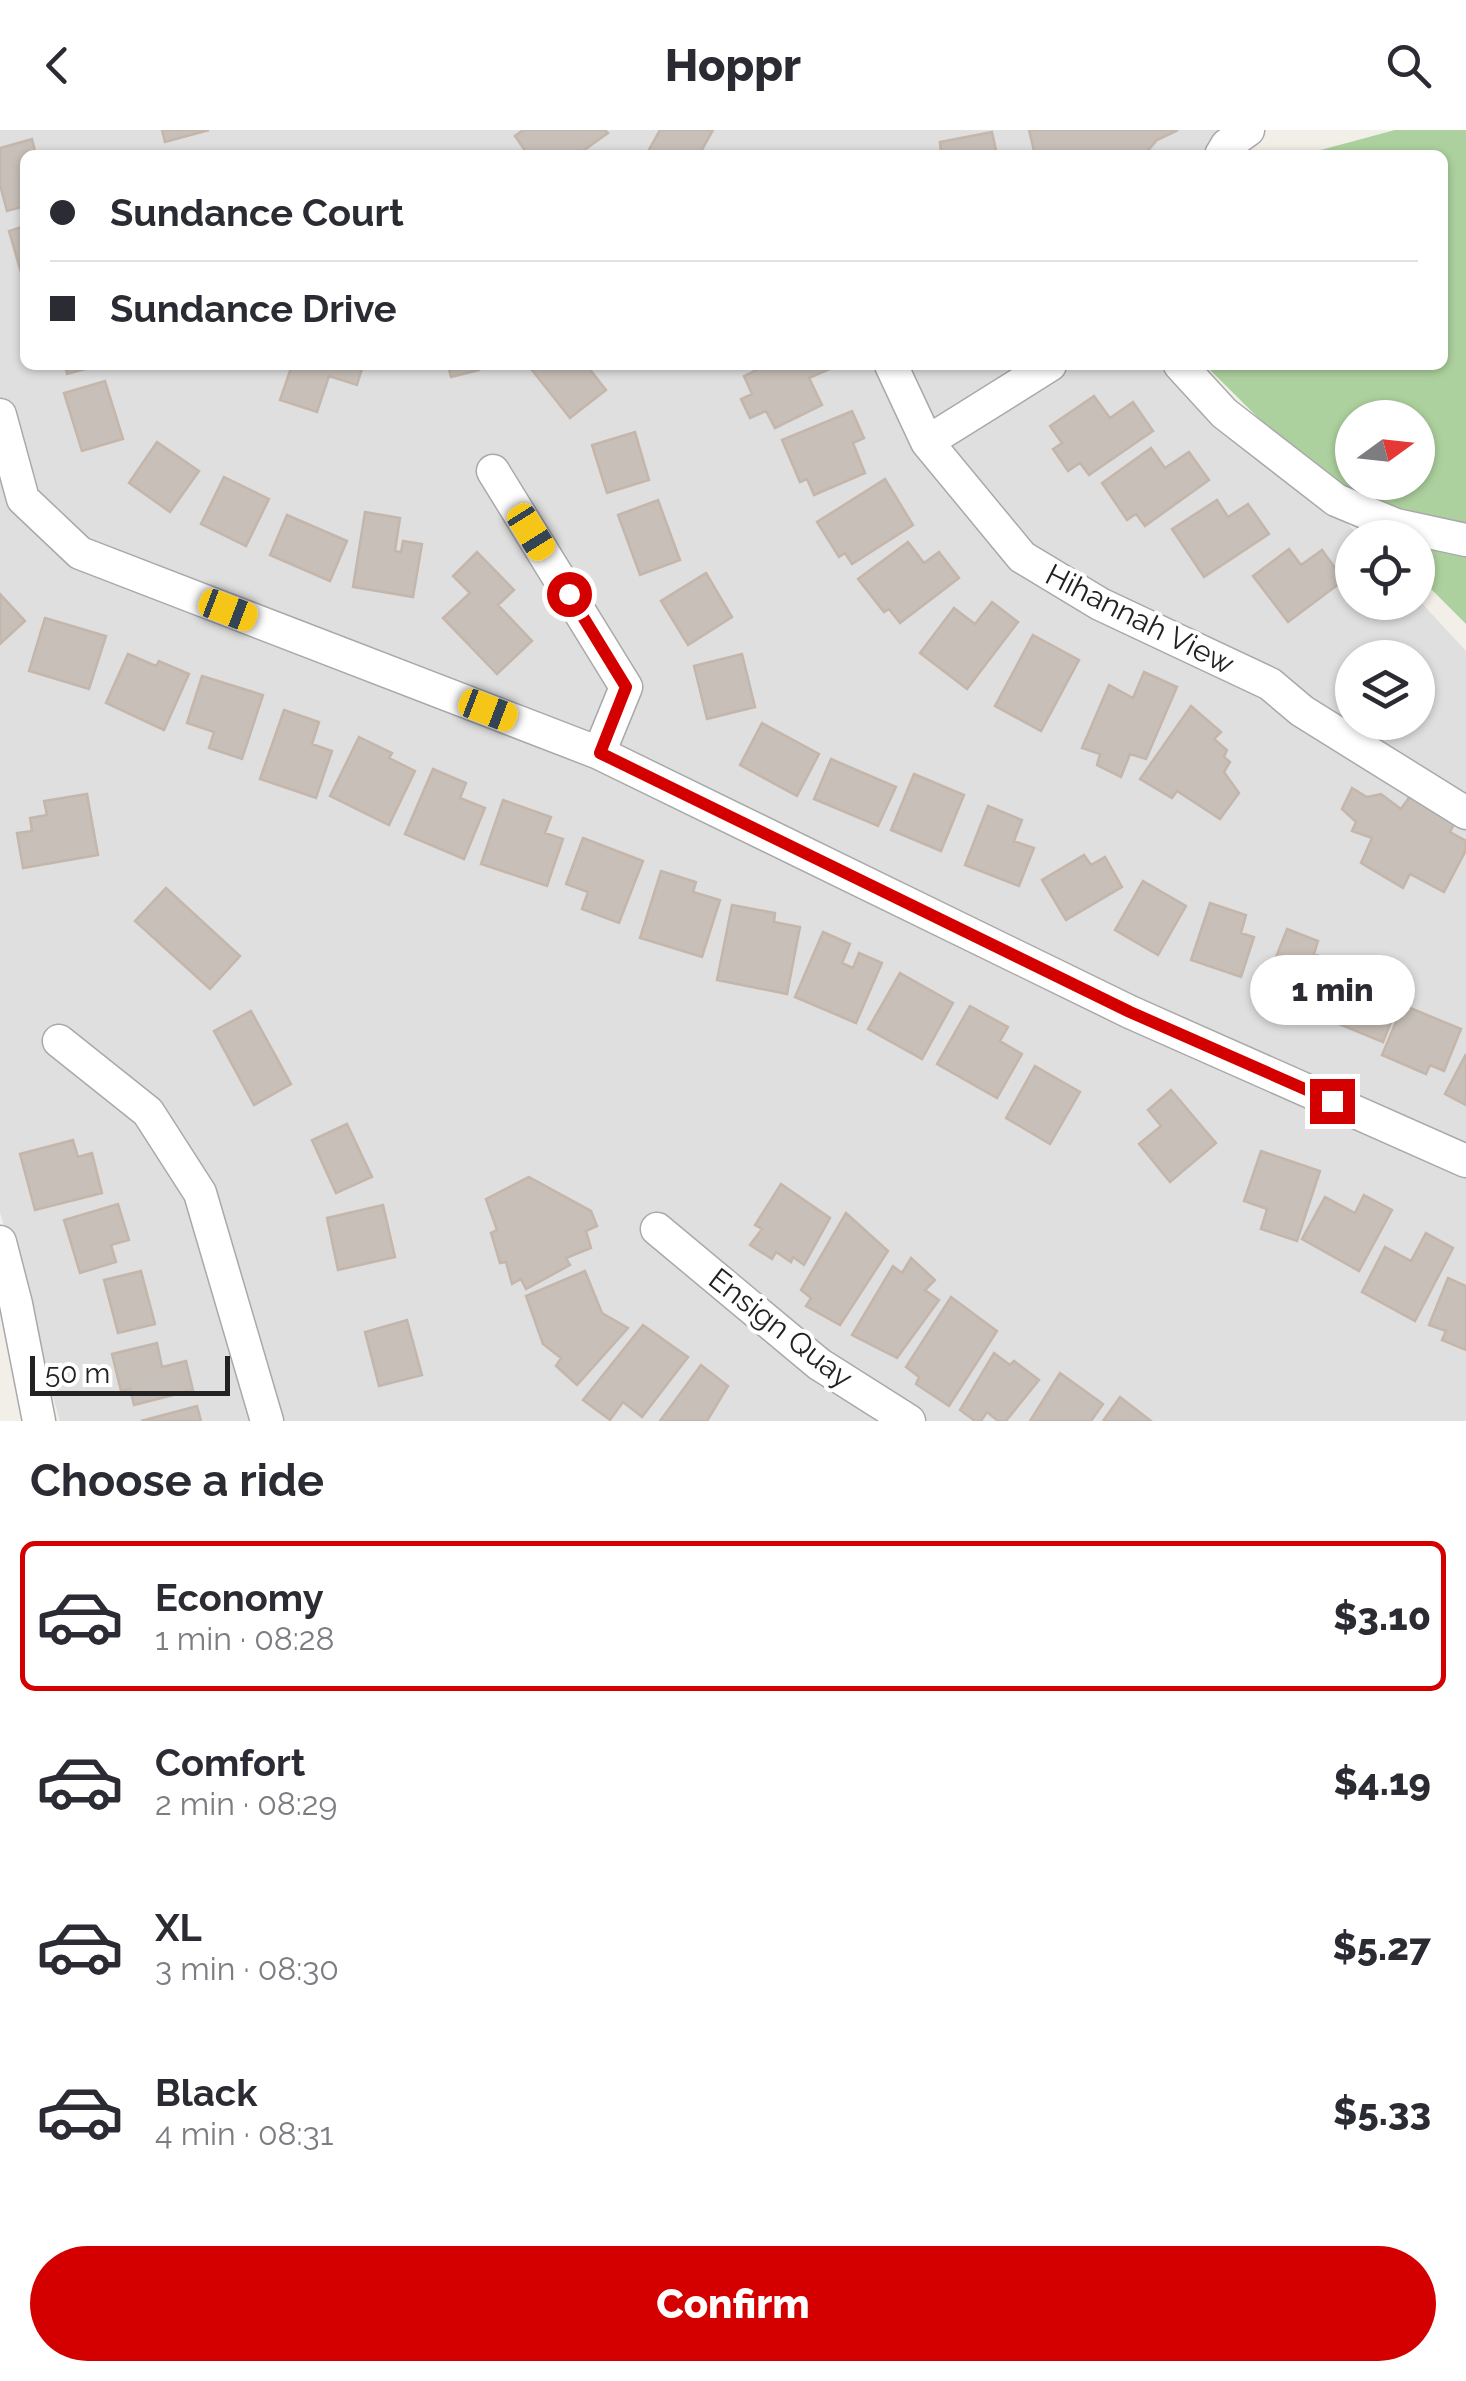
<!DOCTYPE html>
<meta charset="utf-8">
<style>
:root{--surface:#fff;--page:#f2f2f3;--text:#2b2b33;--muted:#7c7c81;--line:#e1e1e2;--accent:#d40000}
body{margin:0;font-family:Raleway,sans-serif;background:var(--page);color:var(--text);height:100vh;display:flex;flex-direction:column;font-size:38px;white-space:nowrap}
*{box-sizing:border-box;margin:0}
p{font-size:32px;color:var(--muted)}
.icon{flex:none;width:55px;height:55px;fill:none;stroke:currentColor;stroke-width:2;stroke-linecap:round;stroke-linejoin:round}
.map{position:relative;height:1291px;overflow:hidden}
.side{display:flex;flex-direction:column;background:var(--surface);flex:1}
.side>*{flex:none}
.hud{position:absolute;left:20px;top:20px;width:1428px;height:220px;border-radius:15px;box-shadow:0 2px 8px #0004;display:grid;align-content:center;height:220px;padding:0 30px;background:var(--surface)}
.needle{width:65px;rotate:75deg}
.buttons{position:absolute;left:1335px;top:270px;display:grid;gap:20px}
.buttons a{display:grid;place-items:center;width:100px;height:100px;border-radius:50%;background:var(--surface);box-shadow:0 2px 8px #0004;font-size:50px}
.scale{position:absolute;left:30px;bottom:25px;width:200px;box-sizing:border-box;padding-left:10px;border:5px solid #222;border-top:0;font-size:28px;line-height:35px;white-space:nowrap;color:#222;-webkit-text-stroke:8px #fff;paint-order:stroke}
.end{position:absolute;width:45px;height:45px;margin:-22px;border:12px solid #d40000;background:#fff;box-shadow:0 0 0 5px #fff}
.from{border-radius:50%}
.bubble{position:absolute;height:70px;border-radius:35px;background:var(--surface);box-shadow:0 2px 8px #0004;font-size:32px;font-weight:800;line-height:70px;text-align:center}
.car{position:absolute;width:30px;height:60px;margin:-30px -15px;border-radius:12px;box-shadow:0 0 8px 2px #0007;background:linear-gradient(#f5c518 24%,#345 0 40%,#f5c518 0 76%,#345 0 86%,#f5c518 0)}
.hud b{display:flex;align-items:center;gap:35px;height:95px;font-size:38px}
.hud b+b{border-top:2px solid var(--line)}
.hud i{width:25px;height:25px;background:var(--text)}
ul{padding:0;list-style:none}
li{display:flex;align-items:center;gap:30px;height:150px;margin:0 20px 15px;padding:0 10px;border:5px solid transparent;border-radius:15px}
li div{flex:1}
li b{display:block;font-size:38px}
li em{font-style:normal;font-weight:800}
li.current{border-color:var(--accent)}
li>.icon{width:90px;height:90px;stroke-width:1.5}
h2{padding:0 30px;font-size:45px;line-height:120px}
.cta{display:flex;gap:20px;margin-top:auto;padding:20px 30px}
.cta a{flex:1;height:115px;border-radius:60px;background:var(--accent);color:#fff;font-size:40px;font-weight:800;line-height:115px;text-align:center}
header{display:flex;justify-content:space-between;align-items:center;height:130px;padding:0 30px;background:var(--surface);font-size:45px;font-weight:800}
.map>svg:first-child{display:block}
.residential{fill:#e0dfdf;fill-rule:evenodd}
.forest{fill:#add19e;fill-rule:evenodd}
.building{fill:#c7bfb8;stroke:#c4b6ab;stroke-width:2.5}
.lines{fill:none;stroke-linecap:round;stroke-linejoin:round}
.minor-casing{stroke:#a9a9a9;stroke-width:35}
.minor{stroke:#fff;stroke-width:32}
.route{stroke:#d40000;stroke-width:12}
.labels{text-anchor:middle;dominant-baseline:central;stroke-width:8;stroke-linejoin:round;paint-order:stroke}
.street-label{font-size:30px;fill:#222;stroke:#fff}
</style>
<header><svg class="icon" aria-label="back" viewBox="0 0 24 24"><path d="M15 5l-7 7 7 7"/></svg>Hoppr<svg class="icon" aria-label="search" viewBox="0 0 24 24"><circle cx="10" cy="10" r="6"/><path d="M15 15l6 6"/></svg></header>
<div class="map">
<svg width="1466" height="1291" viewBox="0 0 1466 1291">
<rect width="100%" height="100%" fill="#f2efe9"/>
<path class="residential" d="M0,0H1233L1211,25H25V235H1198L1360,407L1352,408V472H1418V469L1466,521V1291H60L0,1082ZM1352,528H1418V592H1352Z"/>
<path class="forest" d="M1395,0H1466V494L1418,446V408L1378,407L1205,235H1442V25H1302ZM1352,288H1418V352H1352Z"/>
<path class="building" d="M162,0H209L165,12Z
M523,0H605L608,3L577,25H528L515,6Z
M660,0H713L699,25H646Z
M1029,0H1178L1157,10L1144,25H1035Z
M992,2L997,25H941L940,12Z
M32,9L36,25H25V76L7,81L0,55V18Z
M25,96V156L9,101Z
M65,235H100L67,244Z
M292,235H363L357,255L329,246L317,282L280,270Z
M448,235H478L479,240L451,247Z
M528,235H590L588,237L606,260L570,288Z
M767,235H830L832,238L809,248L822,275L775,298L766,281L750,288L741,269L752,264L744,246Z
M105,251L123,309L82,321L64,263Z
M1094,266L1110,288L1133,272L1153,301L1089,345L1080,333L1068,341L1053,319L1062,313L1050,296Z
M852,281L864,308L853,313L865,343L814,365L807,349L800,352L782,310Z
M635,302L649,350L607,363L592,315Z
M157,312L199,341L170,382L129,353Z
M1151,318L1165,338L1189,322L1209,350L1145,396L1136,384L1127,390L1102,353Z
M224,347L269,369L246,416L201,394Z
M885,349L913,395L852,434L845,423L839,427L817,392Z
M658,370L680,430L640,445L618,385Z
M1217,370L1228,387L1248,374L1269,404L1204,447L1172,399Z
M365,382L400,388L395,421L401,422L403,411L422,414L413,467L353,457Z
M287,385L347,411L330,451L270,425Z
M908,412L924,433L939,422L959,448L900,493L889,479L884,482L858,449Z
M1289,419L1301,435L1322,420L1344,450L1288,492L1253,446Z
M477,422L514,460L498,475L532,511L497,544L443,488L470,463L453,446Z
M706,443L732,487L688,515L661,471Z
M0,464L25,491L0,514Z
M992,472L1018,492L967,559L920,523L954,478L975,494Z
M45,488L106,506L89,559L29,541Z
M1033,505L1079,530L1041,601L995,576Z
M128,524L156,536L159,531L189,544L164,600L106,573Z
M742,524L755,577L707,589L694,536Z
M1144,542L1177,557L1146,629L1130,624L1121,647L1097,635L1100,624L1082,618L1109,555L1133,568Z
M202,546L263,565L242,629L209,618L214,602L187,593Z
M1191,576L1221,602L1214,609L1227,620L1224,627L1230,632L1224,642L1239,663L1220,689L1177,661L1172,668L1140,649Z
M284,580L319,592L312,614L332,621L316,668L260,649Z
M762,593L819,624L797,666L740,635Z
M359,607L392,623L389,628L415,641L389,695L330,666Z
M831,629L896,657L878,696L814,669Z
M433,639L466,653L460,668L485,678L464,729L405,704Z
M914,644L964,665L941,721L891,700Z
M1352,658L1367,667L1381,664L1401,679L1413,662L1458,687L1450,702L1466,711V720L1444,762L1410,744L1403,758L1361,733L1372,708L1352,701L1356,692L1342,679Z
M87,664L98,725L23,738L17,703L32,701L30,688L47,685L44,671Z
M503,670L551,687L545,703L563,709L547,756L481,734Z
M988,676L1022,690L1014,711L1034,718L1019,756L965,735Z
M583,708L643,731L619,793L582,779L588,762L566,754Z
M1084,725L1091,735L1105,727L1122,757L1066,790L1042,750Z
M661,741L696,752L693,762L720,770L702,827L640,808Z
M1143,751L1186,776L1158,825L1115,800Z
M166,758L240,826L210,859L135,791Z
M1210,773L1246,785L1241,803L1254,807L1241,847L1191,830Z
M732,775L775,783L774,792L800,797L787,864L717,850Z
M1287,799L1318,811L1314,824L1333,832L1315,878L1264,858Z
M823,802L850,814L842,833L853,838L859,823L882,833L856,893L795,867Z
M1342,837L1403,862L1383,912L1322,887Z
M900,843L953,873L922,929L868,899Z
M1403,875L1461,899L1444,941L1430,935L1426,944L1382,925Z
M970,876L1008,897L1000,911L1022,924L997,968L937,934Z
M251,881L291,954L254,975L214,901Z
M1466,924V975L1445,964Z
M1035,936L1080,962L1050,1014L1006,988Z
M1171,960L1216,1013L1170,1052L1139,1014L1161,996L1148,980Z
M347,994L372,1047L336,1063L312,1010Z
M73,1010L78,1027L92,1023L102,1063L35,1080L20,1024Z
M1261,1021L1320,1041L1297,1111L1261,1099L1267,1079L1244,1071Z
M529,1047L591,1081L597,1096L586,1101L591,1118L566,1128L570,1135L526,1159L521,1149L512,1154L506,1132L500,1133L491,1103L497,1100L486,1069Z
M781,1054L830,1088L804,1135L793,1127L791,1132L776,1122L772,1129L750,1115L762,1099L755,1095Z
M1364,1065L1392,1080L1359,1141L1302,1109L1325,1067L1355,1083Z
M118,1074L129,1110L111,1115L116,1132L80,1143L64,1090Z
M383,1075L395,1127L338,1140L327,1088Z
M846,1083L888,1121L840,1195L806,1176L811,1168L801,1160Z
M1426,1103L1453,1118L1415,1191L1362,1162L1385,1117L1411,1131Z
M911,1128L935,1150L925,1160L939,1170L897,1228L852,1205L893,1136L902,1143Z
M141,1141L155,1194L118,1203L104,1150Z
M585,1141L602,1183L628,1198L577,1255L556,1236L561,1228L543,1214L526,1166Z
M1448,1148L1466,1156V1220L1442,1210L1446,1201L1429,1195Z
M951,1167L997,1201L949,1276L916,1254L919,1247L906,1237Z
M407,1190L422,1245L379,1256L365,1202Z
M643,1195L688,1227L642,1287L623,1272L610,1290L583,1270Z
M157,1213L162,1237L186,1231L193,1260L134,1275L130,1259L121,1261L112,1224Z
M994,1223L1010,1235L1014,1231L1039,1250L1006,1291H998L987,1282L981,1291H975L960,1280Z
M701,1235L728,1256L707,1291H660Z
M1060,1243L1103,1274L1091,1291H1030Z
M1120,1267L1151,1291H1103Z
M197,1276L201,1291H141Z"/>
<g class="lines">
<defs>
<path id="minor" d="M1221,25L1227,15L1248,0
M891,235L927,312L1022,427L1100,474L1270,554L1302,581L1466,683
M1180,235L1224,283L1336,370L1396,395L1466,410
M0,285L23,369L80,423L599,623L1130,882L1466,1031
M927,312L1050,235
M493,341L626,557L599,623
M59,911L148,982L200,1063L267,1291
M657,1099L819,1234L909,1291
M0,1112L16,1174L39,1291"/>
</defs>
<use href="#minor" class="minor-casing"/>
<use href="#minor" class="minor"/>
</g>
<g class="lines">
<path class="route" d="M569,464L626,557L600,623L1130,882L1332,971"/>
</g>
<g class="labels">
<g class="street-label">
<text transform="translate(1140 489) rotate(27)">Hihannah View</text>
<text transform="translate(781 1198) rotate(38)">Ensign Quay</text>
</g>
</g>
</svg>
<div class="buttons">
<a><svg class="needle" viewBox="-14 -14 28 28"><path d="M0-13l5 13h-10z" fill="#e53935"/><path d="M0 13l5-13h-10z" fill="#7c7c81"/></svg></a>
<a><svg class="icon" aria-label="locate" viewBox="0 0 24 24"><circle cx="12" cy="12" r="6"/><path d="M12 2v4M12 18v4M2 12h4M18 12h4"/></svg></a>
<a><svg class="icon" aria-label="layers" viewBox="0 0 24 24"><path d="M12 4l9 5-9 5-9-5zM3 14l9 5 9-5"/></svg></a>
</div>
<div class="scale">50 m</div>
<i class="end from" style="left:569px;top:464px"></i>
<i class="end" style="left:1332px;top:971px"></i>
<div class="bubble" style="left:1250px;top:825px;width:165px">1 min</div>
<i class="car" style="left:531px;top:402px;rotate:148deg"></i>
<i class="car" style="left:228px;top:480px;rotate:111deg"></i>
<i class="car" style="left:488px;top:580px;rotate:111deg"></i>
<div class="hud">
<b><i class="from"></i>Sundance Court</b>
<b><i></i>Sundance Drive</b>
</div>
</div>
<section class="side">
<h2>Choose a ride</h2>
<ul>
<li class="current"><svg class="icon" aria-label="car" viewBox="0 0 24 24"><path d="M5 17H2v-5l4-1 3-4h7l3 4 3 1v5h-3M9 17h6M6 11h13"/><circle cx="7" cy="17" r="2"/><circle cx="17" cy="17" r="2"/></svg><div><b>Economy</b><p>1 min · 08:28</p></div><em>$3.10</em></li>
<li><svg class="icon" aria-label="car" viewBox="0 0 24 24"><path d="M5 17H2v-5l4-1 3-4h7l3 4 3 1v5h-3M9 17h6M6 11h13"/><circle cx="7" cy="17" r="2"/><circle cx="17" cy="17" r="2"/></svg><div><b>Comfort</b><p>2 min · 08:29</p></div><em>$4.19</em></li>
<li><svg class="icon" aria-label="car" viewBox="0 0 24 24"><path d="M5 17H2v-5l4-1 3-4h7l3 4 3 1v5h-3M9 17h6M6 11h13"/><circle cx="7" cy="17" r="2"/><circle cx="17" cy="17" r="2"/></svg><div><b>XL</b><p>3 min · 08:30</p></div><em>$5.27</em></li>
<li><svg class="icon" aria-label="car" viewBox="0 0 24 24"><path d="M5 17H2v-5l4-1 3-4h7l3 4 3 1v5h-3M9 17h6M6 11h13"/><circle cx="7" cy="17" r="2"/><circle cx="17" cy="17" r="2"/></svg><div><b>Black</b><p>4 min · 08:31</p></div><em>$5.33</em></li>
</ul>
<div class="cta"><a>Confirm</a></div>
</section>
